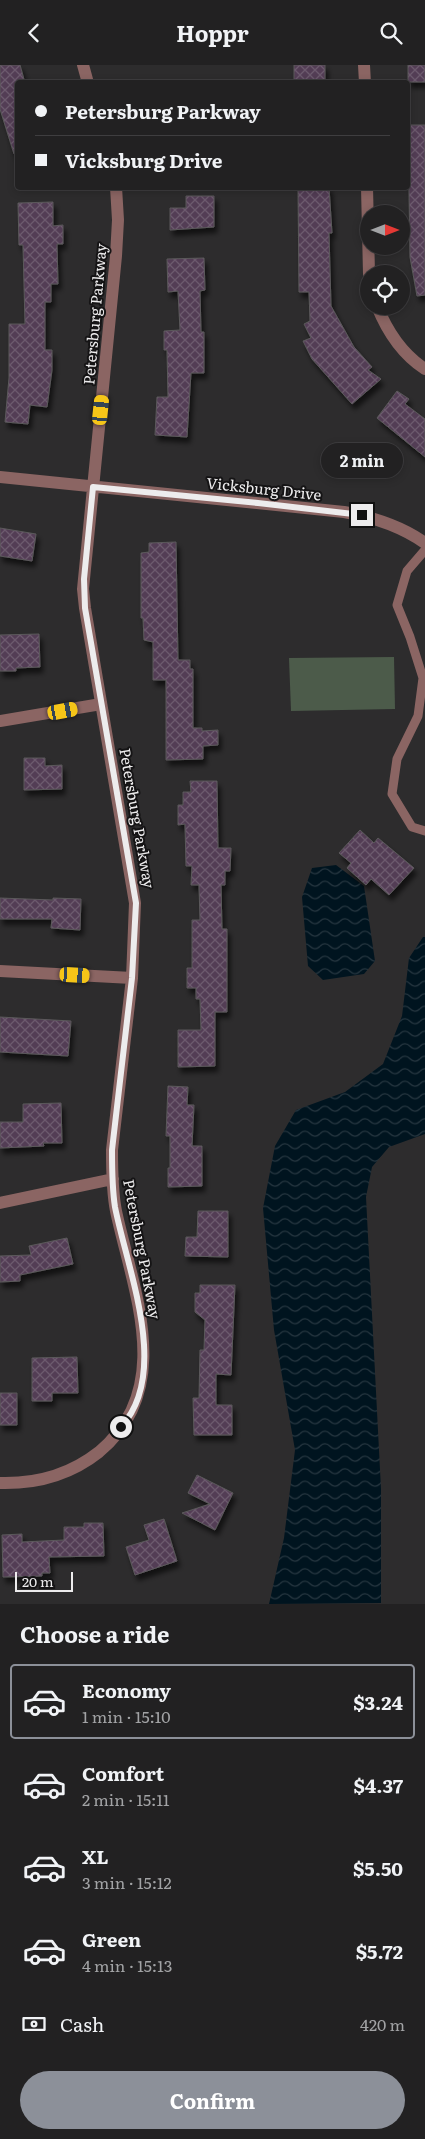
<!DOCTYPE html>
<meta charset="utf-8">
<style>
:root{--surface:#222122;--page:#2a292a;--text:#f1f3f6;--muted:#a2a3a5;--line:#3f3e40;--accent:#8c9099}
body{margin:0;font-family:Literata,serif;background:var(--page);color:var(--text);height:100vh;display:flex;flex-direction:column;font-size:19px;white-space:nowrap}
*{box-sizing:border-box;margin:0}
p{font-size:16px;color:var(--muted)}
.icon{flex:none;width:28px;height:28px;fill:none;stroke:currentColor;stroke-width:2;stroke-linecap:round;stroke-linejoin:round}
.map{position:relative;height:1539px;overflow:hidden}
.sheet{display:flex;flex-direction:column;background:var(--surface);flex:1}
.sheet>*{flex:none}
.banner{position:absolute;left:15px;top:15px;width:395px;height:110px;border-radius:5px;box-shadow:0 2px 8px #0003,0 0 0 1px var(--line);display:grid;align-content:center;height:110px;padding:0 20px;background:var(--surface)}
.needle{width:32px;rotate:90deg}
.fabs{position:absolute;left:360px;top:140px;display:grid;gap:10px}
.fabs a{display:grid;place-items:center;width:50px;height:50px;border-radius:50%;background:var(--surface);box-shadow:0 2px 8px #0003,0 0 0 1px var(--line);font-size:25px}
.scale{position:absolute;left:15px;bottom:12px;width:58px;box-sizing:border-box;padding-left:5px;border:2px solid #edeced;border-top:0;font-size:14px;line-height:18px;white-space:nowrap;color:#edeced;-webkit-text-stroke:4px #151415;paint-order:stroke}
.end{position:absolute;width:22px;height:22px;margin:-11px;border:6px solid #edeced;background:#111;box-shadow:0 0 0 2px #111}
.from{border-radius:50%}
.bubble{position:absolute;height:35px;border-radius:18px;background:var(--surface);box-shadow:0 2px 8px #0003,0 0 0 1px var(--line);font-size:16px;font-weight:700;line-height:35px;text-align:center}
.car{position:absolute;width:15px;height:30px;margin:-15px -8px;border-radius:6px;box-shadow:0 0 4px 1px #0007;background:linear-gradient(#f5c518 24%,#345 0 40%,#f5c518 0 76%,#345 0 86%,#f5c518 0)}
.banner b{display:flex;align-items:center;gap:18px;height:48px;font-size:19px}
.banner b+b{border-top:1px solid var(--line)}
.banner i{width:12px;height:12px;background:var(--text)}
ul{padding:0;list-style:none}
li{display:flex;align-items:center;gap:15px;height:75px;margin:0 10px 8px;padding:0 10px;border:2px solid transparent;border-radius:5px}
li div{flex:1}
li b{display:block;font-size:19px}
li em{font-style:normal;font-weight:700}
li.active{border-color:var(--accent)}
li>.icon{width:45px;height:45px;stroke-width:1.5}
h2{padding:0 20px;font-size:22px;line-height:60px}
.pay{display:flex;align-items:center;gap:12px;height:55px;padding:0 20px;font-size:19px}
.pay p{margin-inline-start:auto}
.button{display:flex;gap:10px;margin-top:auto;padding:10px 20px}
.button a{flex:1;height:58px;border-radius:30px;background:var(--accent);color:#fff;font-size:20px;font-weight:700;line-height:58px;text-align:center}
header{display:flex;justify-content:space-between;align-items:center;height:65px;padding:0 20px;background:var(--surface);font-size:22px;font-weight:700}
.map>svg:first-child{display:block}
.grass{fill:#4c5b4a}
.water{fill:url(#water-waves)}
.building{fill:url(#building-cross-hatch);stroke:#5b595b;filter:url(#shadow)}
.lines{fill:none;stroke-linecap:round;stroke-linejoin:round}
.service{stroke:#8b6563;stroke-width:9}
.minor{stroke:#8b6563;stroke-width:12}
.route{stroke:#edeced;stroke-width:6}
.labels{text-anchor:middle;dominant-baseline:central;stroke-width:4;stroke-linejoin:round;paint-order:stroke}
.street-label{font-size:15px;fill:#edeced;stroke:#151415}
</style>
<header><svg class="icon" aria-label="back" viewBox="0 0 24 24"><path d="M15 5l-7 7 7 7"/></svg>Hoppr<svg class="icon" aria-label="search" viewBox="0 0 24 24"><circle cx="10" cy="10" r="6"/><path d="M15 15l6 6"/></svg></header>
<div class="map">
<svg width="425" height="1539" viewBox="0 0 425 1539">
<defs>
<pattern id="water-waves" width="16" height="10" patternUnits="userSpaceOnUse" patternTransform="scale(1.25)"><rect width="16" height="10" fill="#00141f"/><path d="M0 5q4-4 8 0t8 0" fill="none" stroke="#263640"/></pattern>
<pattern id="building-cross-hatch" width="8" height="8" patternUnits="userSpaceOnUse" patternTransform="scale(1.25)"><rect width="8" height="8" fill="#533e55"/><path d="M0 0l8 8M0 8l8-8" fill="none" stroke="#6c5a6e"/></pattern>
<filter id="shadow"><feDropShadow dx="3" dy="5.5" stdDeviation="2.5" flood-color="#0009"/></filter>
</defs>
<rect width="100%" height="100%" fill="#2d2c2d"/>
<path class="grass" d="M394,592L395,644L291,646L289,593Z"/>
<path class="water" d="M336,800L364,821L375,896L364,909L323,915L308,901L302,832L312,803Z
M423,872H425V1069L389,1082L372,1102L366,1132L381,1424V1538L269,1539L284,1473L295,1385L274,1265L263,1143L275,1081L296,1045L345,1027L383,999L402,951L409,893Z"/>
<path class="building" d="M0,0H20L25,18H18V88L14,89L0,44Z
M294,0H325V18H294Z
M408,0H425V17H408Z
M408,60H425V230L417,231L410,192Z
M298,122H329L332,168H329L331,241L354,282L372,302L368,305L381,314L352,339L312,294L303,276L311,273L304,259L310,256L309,227H299Z
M186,131H214V162L170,165V143H186Z
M53,137V161L63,160V179H57L58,219H51V237H45V285H52V305L47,342L30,340L28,359L5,357L9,313V259H25L23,180H19L18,138Z
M204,193L205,225L200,226L201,267H204V308H191L187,372L155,370L157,332H168L167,285H164V266L180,265L178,226L168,227L167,194Z
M397,326L409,334L405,339L425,354V392L377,353Z
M0,463L36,469L32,496L0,491Z
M176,477L178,595H190V604H193V663H202V666L218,665V680L203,681V694L166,695V615H153V577L144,575L143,553H141V488L149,487V478Z
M39,569L40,602L16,603V606H0V570Z
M24,693H45V701L62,700V724L24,725Z
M190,716H217L218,783H231L230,806H225V820H221L222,864H227V947H215V1001L178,1002V965H201L200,934H196V923H187V903H192V855H200L199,820H191L192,801H186L185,759L178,760V740H183V727H191Z
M360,765L374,778L378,773L414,803L389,830L371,814L366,820L347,803L351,798L339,788Z
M0,833L53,835V833L81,834L80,865L51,863L52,854H0Z
M0,952L71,956L68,991L0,987Z
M168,1021L188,1022L187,1040H194L192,1081H202V1121L168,1122V1103H170V1071H166Z
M61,1038L62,1078H43L44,1081L0,1083V1057H23V1039Z
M198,1146H228V1192L185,1191L186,1172H197Z
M67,1173L73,1199L20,1210V1216L0,1217V1191L31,1190L29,1181Z
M200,1220H235L231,1310L216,1309V1340H232V1370H194L193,1333H199L200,1285H204L205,1255L195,1247V1228H200Z
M77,1292L78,1328H52V1336H32V1293Z
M0,1328H17V1360H0Z
M197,1410L233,1428L215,1465L182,1448L210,1439L188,1428Z
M164,1454L177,1496L135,1510L126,1482L149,1475L144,1460Z
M84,1458H103L104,1491L49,1492L50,1508H42V1511L3,1512L2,1470L22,1469V1477L64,1475V1462H84Z"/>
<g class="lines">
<path class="service" d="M425,485L407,506L397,540L410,572L423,613L418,651L397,694L392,729L412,762L425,766"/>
<path class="minor" d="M83,0L88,18
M364,0L365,18
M367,122L369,209
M377,241C387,266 402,289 425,304
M0,412L344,447C373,452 401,461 425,478
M0,656L101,639
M0,906L132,913
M0,1138L113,1114
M0,1418C37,1419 70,1410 99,1387C176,1323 133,1226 116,1146C112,1126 112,1105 112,1085L132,913L135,838L85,543L83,524L116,191L118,155L116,122"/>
</g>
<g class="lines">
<path class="route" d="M121,1362C171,1308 127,1204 115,1142C112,1123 112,1104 112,1085L132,913L136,838L85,543L84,514L93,422L258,438L362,450"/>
</g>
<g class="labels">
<g class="street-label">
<text transform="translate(94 249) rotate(-85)">Petersburg Parkway</text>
<text transform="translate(264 423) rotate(6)">Vicksburg Drive</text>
<text transform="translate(138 753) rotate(80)">Petersburg Parkway</text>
<text transform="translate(143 1184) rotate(79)">Petersburg Parkway</text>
</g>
</g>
</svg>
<div class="fabs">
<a><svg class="needle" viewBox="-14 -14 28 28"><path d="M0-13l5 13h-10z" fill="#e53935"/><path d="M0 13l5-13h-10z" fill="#a2a3a5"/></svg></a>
<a><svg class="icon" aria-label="locate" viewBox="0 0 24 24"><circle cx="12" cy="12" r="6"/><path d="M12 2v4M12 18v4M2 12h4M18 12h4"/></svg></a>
</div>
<div class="scale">20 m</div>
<i class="end from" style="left:121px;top:1362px"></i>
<i class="end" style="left:362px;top:450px"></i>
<div class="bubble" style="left:321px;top:378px;width:82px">2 min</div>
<i class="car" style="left:101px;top:345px;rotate:6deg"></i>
<i class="car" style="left:63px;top:646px;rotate:80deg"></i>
<i class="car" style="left:75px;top:910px;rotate:93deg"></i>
<div class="banner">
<b><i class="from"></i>Petersburg Parkway</b>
<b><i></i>Vicksburg Drive</b>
</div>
</div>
<section class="sheet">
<h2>Choose a ride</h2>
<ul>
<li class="active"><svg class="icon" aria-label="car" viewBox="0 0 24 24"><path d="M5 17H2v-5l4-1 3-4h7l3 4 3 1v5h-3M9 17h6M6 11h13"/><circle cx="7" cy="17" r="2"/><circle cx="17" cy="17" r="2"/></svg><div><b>Economy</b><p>1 min · 15:10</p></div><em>$3.24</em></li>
<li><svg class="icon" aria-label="car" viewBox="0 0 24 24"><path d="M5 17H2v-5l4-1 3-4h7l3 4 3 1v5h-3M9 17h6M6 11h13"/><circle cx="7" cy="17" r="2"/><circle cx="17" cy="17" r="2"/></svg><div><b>Comfort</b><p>2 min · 15:11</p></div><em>$4.37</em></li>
<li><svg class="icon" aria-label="car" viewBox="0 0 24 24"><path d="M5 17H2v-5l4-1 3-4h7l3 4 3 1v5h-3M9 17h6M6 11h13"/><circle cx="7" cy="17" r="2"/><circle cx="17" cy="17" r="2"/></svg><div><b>XL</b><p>3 min · 15:12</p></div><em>$5.50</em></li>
<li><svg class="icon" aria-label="car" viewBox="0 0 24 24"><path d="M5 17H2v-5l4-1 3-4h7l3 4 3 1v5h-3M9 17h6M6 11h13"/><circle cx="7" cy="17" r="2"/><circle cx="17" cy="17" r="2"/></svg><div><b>Green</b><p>4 min · 15:13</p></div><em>$5.72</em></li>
</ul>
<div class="pay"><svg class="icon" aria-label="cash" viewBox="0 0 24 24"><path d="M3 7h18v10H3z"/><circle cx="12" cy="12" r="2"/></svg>Cash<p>420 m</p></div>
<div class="button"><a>Confirm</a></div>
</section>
